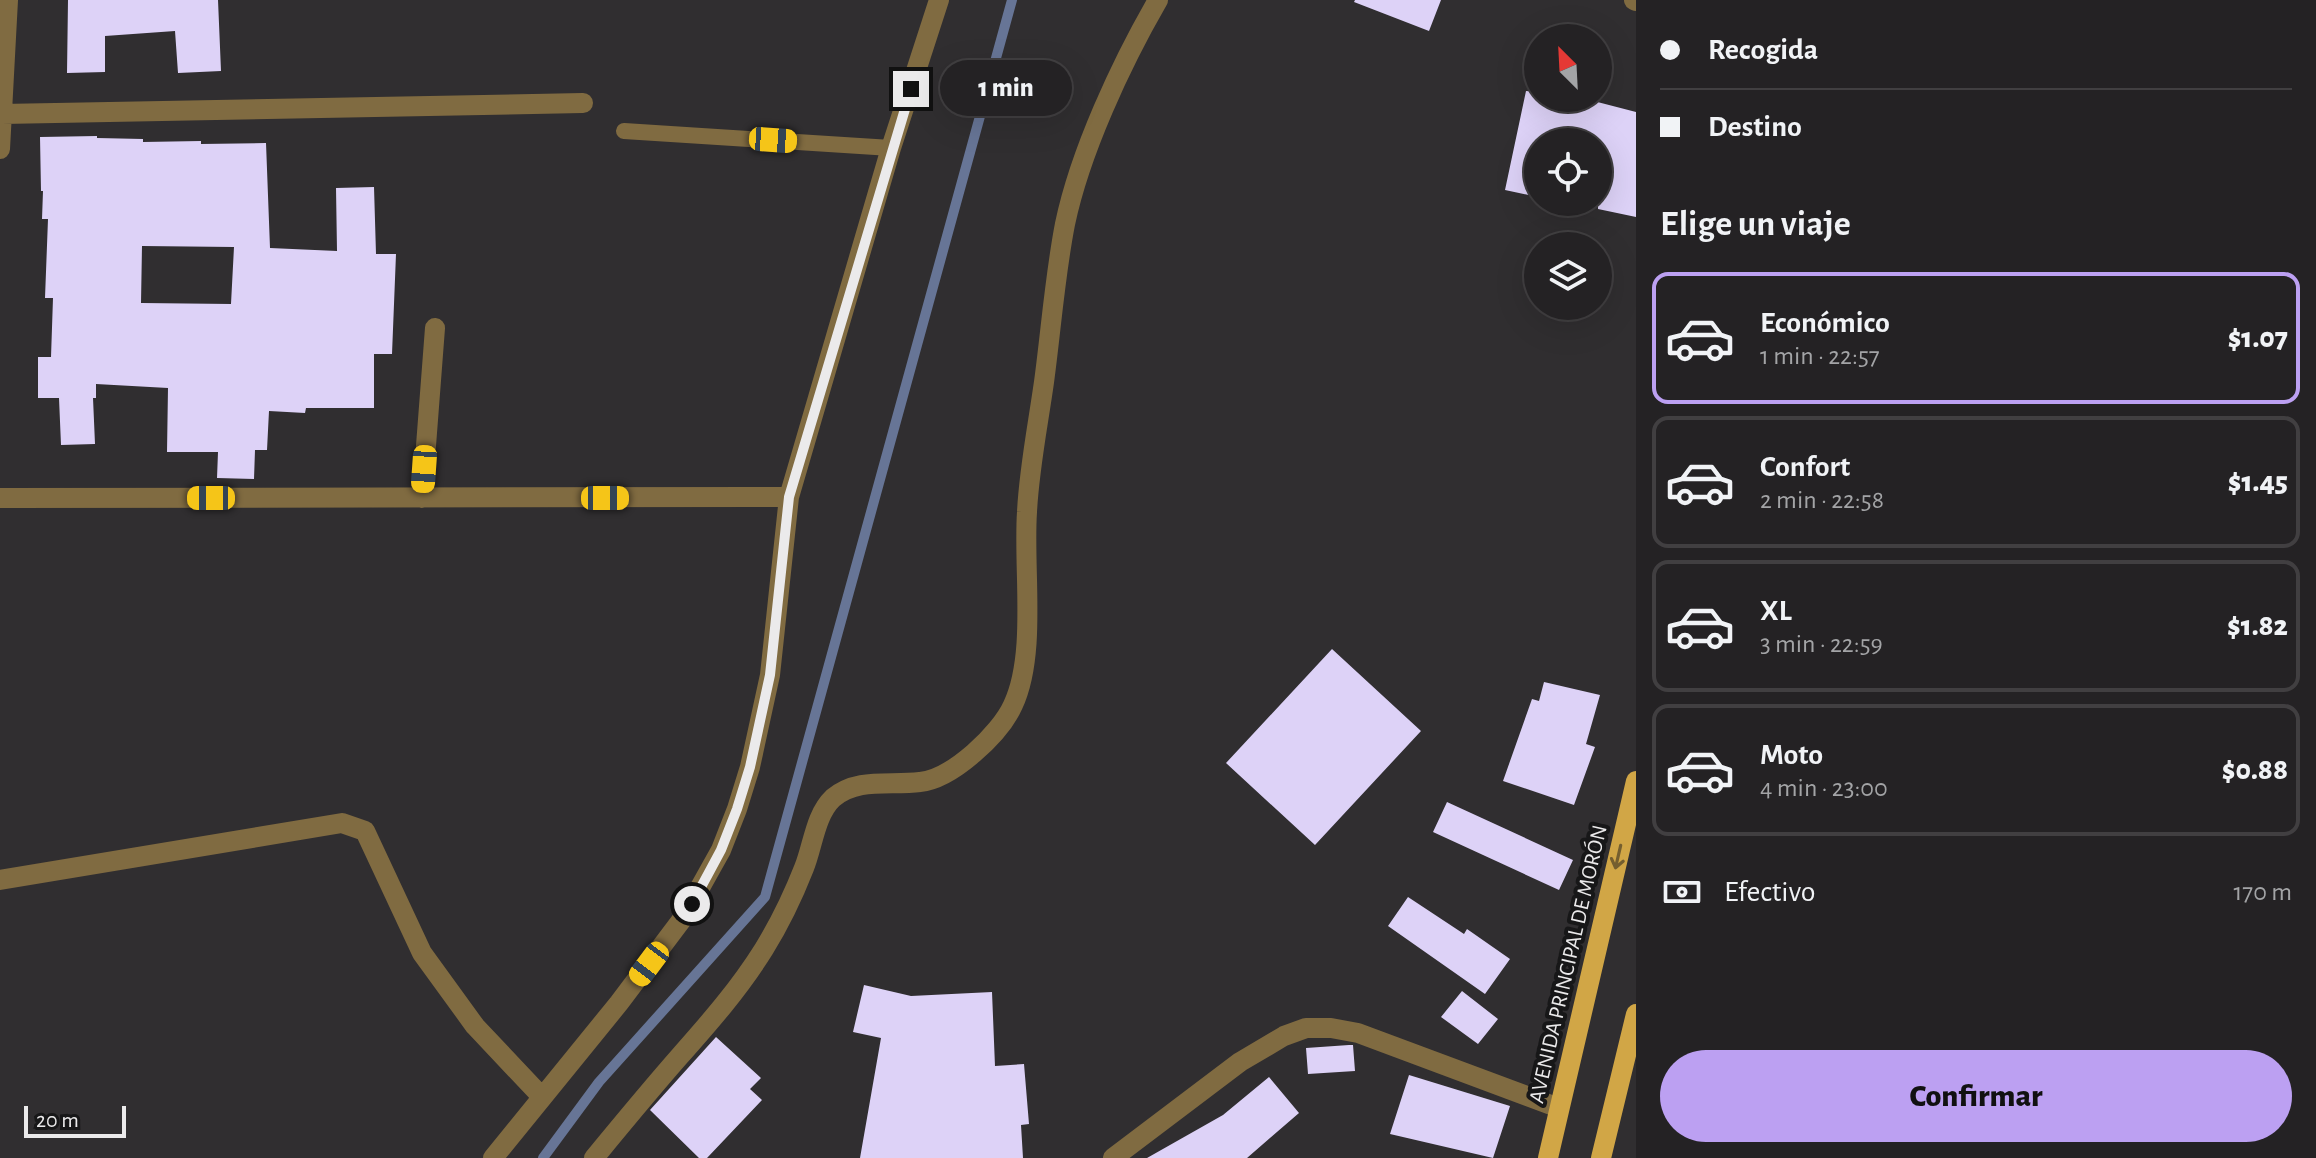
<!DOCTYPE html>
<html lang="es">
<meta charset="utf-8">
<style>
:root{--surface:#242224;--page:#2c2a2c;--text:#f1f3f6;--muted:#a3a4a6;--line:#413f41;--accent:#bca0f2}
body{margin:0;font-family:"Alegreya Sans",sans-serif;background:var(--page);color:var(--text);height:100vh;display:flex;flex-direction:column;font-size:30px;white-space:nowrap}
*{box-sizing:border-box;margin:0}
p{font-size:26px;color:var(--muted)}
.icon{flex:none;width:44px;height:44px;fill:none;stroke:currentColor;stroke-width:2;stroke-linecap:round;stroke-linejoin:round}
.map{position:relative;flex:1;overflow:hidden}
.details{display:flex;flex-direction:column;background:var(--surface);width:680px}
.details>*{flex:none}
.guide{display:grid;align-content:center;height:176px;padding:0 24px;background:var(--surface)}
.needle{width:52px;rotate:336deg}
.tools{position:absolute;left:1524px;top:24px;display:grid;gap:16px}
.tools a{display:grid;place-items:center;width:88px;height:88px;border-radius:50%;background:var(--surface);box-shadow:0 8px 32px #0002,0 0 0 2px var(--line);font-size:40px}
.scale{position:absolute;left:24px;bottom:20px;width:102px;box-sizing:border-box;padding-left:8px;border:4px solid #ebeaeb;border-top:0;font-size:22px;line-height:28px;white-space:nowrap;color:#ebeaeb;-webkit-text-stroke:6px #171718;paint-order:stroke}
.end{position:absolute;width:36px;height:36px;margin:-18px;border:10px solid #ebeaeb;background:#111;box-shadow:0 0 0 4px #111}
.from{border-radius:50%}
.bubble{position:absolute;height:56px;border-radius:28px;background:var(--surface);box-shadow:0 8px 32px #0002,0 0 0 2px var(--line);font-size:26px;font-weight:800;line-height:56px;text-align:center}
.car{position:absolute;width:24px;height:48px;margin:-24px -12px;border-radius:10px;box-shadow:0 0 6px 2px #0007;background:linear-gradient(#f5c518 24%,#345 0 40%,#f5c518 0 76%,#345 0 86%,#f5c518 0)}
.guide b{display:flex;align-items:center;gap:28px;height:76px;font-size:30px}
.guide b+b{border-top:2px solid var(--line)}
.guide i{width:20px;height:20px;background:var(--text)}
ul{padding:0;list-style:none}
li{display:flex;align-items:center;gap:24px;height:132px;margin:0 16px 12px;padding:0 8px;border:4px solid var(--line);border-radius:16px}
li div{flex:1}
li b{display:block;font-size:30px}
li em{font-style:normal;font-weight:800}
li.on{border-color:var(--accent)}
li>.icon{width:72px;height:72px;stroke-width:1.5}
h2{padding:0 24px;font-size:36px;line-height:96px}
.pay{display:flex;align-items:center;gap:20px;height:88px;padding:0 24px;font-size:30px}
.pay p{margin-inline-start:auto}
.action{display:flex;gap:16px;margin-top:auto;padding:16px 24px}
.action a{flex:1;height:92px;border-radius:48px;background:var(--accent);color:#111;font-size:32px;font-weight:800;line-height:92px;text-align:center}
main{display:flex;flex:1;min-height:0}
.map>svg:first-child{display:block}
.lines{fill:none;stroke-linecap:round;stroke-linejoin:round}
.stream{stroke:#677596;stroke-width:10}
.building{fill:#ddd2f7;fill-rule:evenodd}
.service{stroke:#806b41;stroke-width:16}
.minor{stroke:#806b41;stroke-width:20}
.primary{stroke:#d1a646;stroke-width:20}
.oneway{stroke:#745e2f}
.route{stroke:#ebeaeb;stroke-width:10}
.labels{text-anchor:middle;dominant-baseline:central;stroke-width:8;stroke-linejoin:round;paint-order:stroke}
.street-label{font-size:22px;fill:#ebeaeb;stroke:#171718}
</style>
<main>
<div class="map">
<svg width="1636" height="1158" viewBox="0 0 1636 1158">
<rect width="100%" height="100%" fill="#302e30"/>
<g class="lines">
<path class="stream" d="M543,1158L599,1082L765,897L1012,0"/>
</g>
<path class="building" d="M68,0H218L221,71L178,73L175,31L105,36V72L67,73Z
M1355,0H1441L1429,31L1354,2Z
M1526,91L1538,92V98H1582L1636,112V217L1598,209V142H1538V197L1505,190Z
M97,136V138L143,139V142L201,141V144L266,143L270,248L337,251L336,188L374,187L376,254H396L392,354H374V408H306L305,413L269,411L267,450H255L254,479L217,478L218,452H167L168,388L96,384V398H93L95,444L61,445L59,398H38V357H51L53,298H45L48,219H42L43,191H41L40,137ZM142,246L234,247L231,304L141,303Z
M1332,649L1421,731L1315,845L1226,763Z
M1544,682L1600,695L1586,744L1595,747L1574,805L1503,781L1532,699L1539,701Z
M1447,802L1573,860L1559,890L1433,832Z
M1408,897L1464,934L1467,929L1510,959L1485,994L1388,926Z
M864,985L911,996L992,992L995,1066L1024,1064L1029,1124L1021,1125L1023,1158H860L881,1038L853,1032Z
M1462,991L1498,1019L1478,1044L1441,1017Z
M716,1037L761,1078L750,1089L762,1100L707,1158H699L650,1110Z
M1349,1045H1353L1355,1071L1308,1074L1306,1048Z
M1409,1075L1510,1106L1493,1158L1390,1134Z
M1269,1077L1299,1113L1247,1158H1147L1223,1115Z"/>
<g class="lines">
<path class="service" d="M624,131L891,148"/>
<path class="minor" d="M1634,0L1636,1
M2,114L583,103
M0,149L8,0
M0,498L789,497
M422,498L435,328
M0,880L342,823L365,831L422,953L475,1026L542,1097
M493,1158L619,1003L683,918L721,850L737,809L750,767L770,675L789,497L891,148L939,0
M594,1158C622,1124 650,1090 679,1057C710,1022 739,989 764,949C780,923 793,896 804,868C813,846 815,815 833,798C858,777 890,786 920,782C952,779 1000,734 1013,705C1037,654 1023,569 1027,512C1029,469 1038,425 1044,382C1051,330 1055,275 1065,224C1080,152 1121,64 1158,0
M1113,1158L1240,1062L1284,1036L1306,1028H1331L1358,1033L1559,1108"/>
<path class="primary" d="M1548,1158L1636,781
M1601,1158L1636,1014"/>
</g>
<defs><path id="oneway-shaft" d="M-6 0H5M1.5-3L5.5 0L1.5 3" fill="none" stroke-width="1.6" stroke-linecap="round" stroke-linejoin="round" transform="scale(2)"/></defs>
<use class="oneway" href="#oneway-shaft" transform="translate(1618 857) rotate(103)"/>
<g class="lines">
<path class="route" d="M692,904L721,850L737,809L750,767L770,675L789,497L911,89"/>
</g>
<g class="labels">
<g class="street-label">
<text transform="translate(1568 964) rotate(-77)">AVENIDA PRINCIPAL DE MORÓN</text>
</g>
</g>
</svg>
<div class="tools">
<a><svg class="needle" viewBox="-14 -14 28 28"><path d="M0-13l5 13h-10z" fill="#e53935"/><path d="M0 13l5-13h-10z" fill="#a3a4a6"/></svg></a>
<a><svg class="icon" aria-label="locate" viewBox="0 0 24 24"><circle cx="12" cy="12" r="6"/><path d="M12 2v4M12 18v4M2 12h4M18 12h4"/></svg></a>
<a><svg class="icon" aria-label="layers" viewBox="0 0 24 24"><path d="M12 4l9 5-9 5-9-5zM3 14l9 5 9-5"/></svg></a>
</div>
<div class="scale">20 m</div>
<i class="end from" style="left:692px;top:904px"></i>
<i class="end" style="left:911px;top:89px"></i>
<div class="bubble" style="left:940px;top:60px;width:132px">1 min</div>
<i class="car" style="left:773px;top:140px;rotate:94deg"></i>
<i class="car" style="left:424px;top:469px;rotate:184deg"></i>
<i class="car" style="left:211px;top:498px;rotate:270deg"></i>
<i class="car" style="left:605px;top:498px;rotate:90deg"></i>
<i class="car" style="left:649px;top:964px;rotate:217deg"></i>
</div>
<section class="details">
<div class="guide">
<b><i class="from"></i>Recogida</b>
<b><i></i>Destino</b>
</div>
<h2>Elige un viaje</h2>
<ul>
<li class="on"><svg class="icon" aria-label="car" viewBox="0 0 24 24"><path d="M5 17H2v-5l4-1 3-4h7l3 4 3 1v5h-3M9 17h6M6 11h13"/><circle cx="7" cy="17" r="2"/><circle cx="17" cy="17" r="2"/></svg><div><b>Económico</b><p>1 min · 22:57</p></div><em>$1.07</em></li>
<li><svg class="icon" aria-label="car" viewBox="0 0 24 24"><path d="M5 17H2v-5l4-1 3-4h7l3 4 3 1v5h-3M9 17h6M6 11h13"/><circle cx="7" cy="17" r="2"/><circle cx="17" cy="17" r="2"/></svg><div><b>Confort</b><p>2 min · 22:58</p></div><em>$1.45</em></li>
<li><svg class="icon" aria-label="car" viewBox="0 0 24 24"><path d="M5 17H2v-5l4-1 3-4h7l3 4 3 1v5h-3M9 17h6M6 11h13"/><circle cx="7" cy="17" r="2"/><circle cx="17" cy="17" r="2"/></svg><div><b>XL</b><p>3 min · 22:59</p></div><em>$1.82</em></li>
<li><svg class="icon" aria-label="car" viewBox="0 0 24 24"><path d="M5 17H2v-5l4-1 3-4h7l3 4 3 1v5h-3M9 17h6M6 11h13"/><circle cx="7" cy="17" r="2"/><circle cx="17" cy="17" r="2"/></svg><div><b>Moto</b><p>4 min · 23:00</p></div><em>$0.88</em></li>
</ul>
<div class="pay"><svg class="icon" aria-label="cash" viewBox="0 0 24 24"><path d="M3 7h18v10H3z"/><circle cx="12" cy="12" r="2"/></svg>Efectivo<p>170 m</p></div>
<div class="action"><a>Confirmar</a></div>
</section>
</main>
